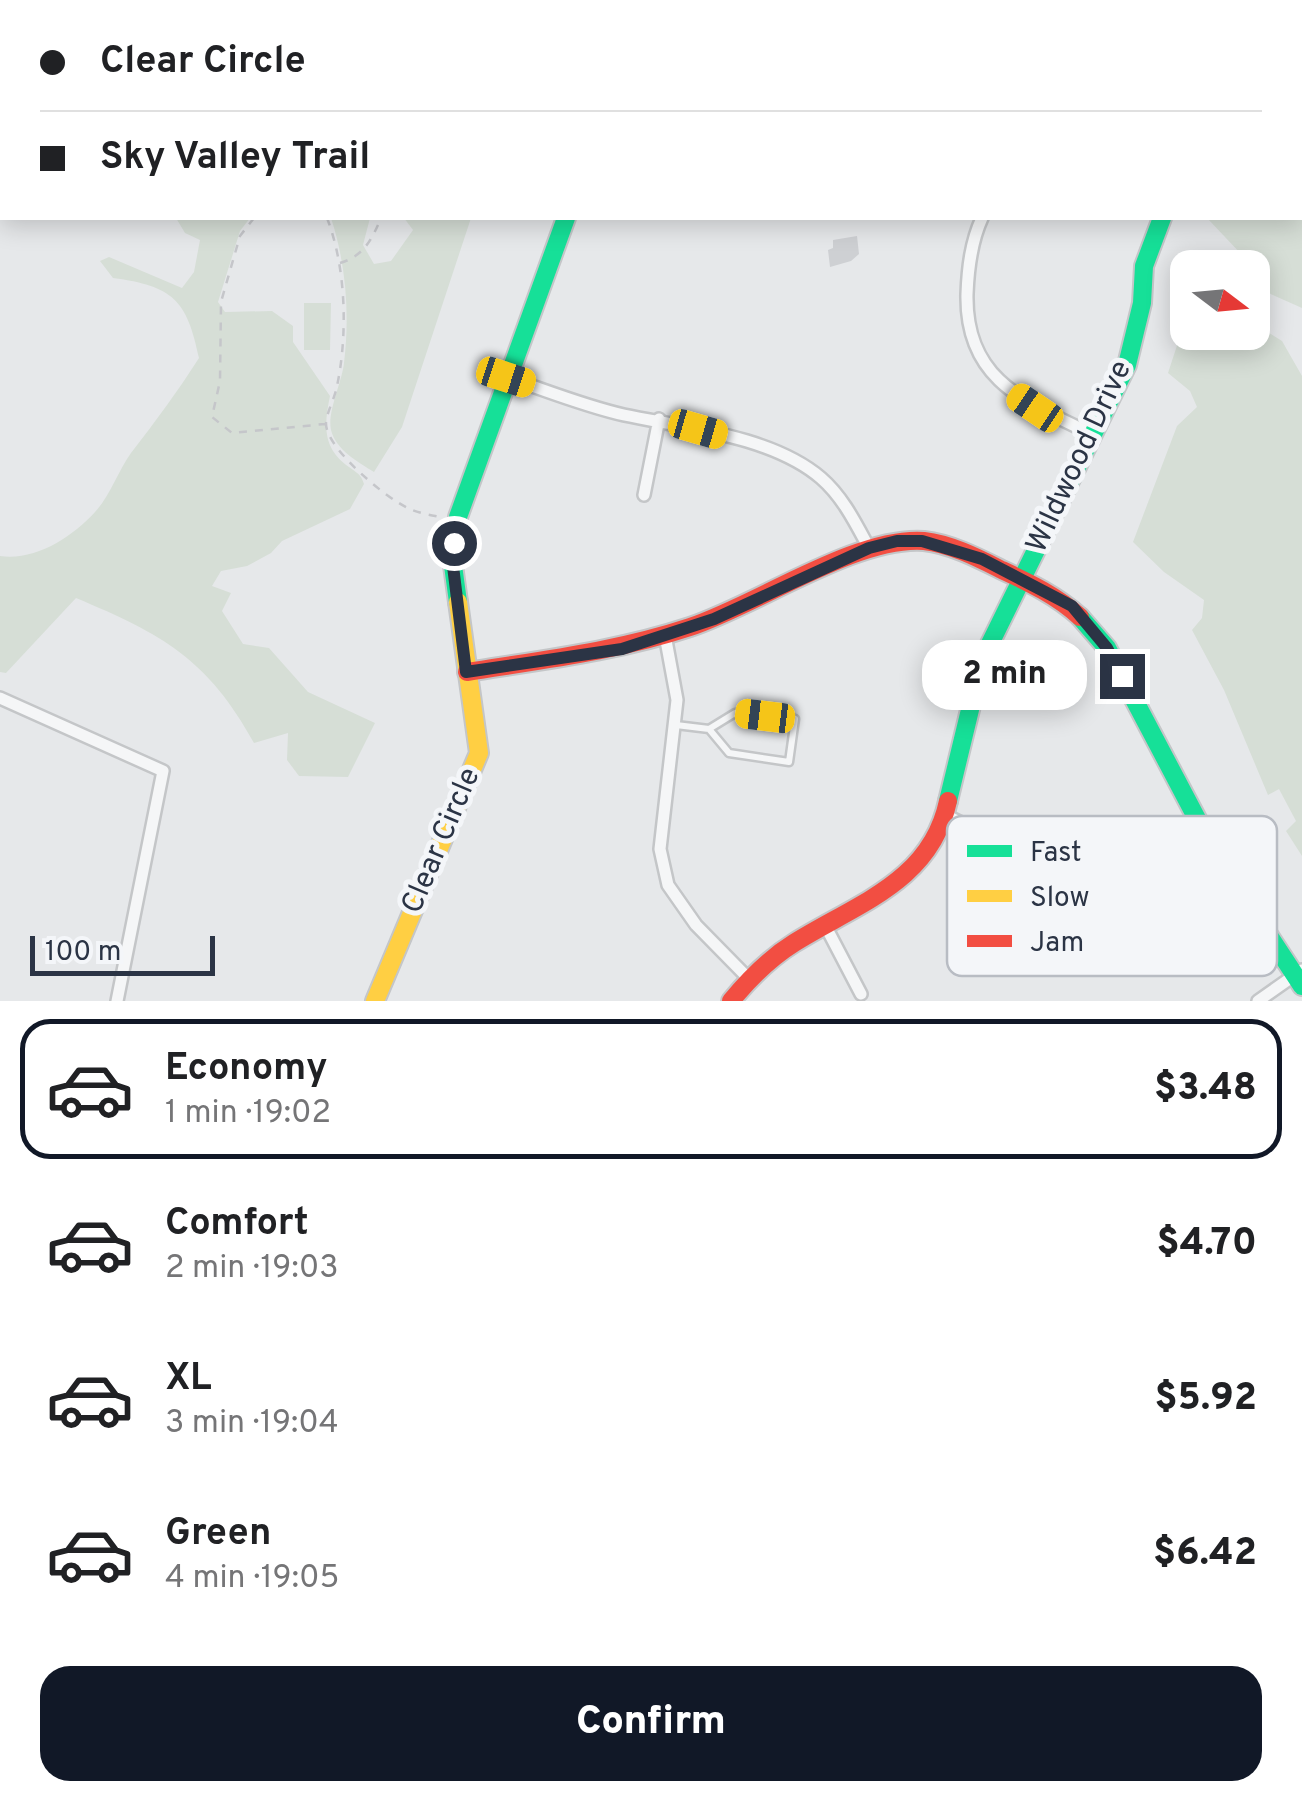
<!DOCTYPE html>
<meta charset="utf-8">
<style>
:root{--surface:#fff;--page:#f2f2f2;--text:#202124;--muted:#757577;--line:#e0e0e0;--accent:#111827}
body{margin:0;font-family:Overpass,sans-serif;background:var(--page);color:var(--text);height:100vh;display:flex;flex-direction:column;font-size:38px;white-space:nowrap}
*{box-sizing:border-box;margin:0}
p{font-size:32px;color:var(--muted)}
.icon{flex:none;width:55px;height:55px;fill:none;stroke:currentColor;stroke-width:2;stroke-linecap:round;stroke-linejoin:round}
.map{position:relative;height:1001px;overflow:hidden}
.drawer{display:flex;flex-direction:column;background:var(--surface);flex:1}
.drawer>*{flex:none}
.guide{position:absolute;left:0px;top:0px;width:1302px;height:220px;box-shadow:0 5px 25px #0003;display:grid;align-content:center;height:220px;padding:0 40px;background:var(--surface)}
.needle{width:65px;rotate:106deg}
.controls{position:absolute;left:1170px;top:250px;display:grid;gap:20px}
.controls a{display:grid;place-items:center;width:100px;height:100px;border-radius:20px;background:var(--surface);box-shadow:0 5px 25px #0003;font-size:50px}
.scale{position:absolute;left:30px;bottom:25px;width:185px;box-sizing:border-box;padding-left:10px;border:5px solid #2b3445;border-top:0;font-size:28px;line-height:35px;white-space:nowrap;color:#2b3445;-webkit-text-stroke:8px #f4f6f9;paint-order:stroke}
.end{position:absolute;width:45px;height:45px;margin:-22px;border:12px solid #2b3445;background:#fff;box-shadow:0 0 0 5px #fff}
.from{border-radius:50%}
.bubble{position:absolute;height:70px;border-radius:30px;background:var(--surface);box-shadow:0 5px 25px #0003;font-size:32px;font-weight:800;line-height:70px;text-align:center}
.car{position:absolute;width:30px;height:60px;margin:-30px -15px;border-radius:12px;box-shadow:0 0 8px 2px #0007;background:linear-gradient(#f5c518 24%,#345 0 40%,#f5c518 0 76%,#345 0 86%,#f5c518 0)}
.guide b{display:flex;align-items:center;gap:35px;height:95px;font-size:38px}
.guide b+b{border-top:2px solid var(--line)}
.guide i{width:25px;height:25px;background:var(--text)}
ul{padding:18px 0 0;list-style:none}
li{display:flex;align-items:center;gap:30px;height:140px;margin:0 20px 15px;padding:0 20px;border:5px solid transparent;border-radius:30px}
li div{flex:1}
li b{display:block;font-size:38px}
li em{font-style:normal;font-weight:800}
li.on{border-color:var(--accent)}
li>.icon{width:90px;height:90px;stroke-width:1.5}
.action{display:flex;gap:20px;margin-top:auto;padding:20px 40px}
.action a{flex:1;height:115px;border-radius:30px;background:var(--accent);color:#fff;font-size:40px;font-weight:800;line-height:115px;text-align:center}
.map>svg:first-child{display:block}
.green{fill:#d6ded6}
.building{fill:#ced0d3}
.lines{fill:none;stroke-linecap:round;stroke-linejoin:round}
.lane-casing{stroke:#c4c6c8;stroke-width:11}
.street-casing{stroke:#c4c6c8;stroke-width:16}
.fast-casing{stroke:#c4c6c8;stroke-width:22}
.slow-casing{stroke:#c4c6c8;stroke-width:22}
.jam-casing{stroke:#c4c6c8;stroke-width:22}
.path{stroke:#c5c6ca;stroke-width:2.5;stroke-dasharray:8 8;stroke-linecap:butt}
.lane{stroke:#f5f6f7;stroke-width:6}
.street{stroke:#f5f6f7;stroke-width:11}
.fast{stroke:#16e098;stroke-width:18}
.slow{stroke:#ffcf43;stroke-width:18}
.jam{stroke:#f24e42;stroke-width:18}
.route{stroke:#2b3445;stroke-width:12}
.labels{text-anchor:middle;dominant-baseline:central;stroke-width:10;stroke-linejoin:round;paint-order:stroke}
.street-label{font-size:30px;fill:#2b3445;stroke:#f4f6f9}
.key{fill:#f4f6f9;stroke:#b8bcc3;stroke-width:2.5}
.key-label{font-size:28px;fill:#2b3445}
</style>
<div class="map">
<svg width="1302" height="1001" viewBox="0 0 1302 1001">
<rect width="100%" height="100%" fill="#e6e8ea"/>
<path class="green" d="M1302,195V308L1253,286L1252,268L1236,267L1242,255L1207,218H1300Z
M176,218H250L240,231L218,302L225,312L272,311L293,326V342L330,396C324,425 322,448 349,467C357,473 361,474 364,484L350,509L282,541L271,553L247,566L221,571L212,586L231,593L222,611L243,644L269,648L308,692L375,723L348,777L299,776L287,760L288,733L254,743C208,659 162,634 76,598L6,673L0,672V556C35,561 71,538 95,512C110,496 118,471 131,453C155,422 178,391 199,358C187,300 173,286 113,278L100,261L109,257L182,288L194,272L200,240L185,233Z
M331,218H370L363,245L374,264L391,261L413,230L404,218H471L402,427L374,472C358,462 336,450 331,430C327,412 342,382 344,363C350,314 346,264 331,218Z
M304,303H331L330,350H304Z
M1187,315L1188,332H1252L1253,323L1282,341L1302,376V856L1286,831L1296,821L1279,789L1268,795L1224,690L1192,630L1202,618L1204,600L1164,572L1133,542L1177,426L1197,407L1190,391L1168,373Z"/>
<path class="building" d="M857,236L859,254L851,261L830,267L828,250L833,248V240Z"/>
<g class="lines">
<defs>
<path id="lane" d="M676,725L709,729L735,713L795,719L789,762L729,753L709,729"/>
<path id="street" d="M652,0L653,2
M1001,0L1002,2
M398,2L403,0
M1300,66L1302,63
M982,218C971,242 968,267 967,294C965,380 1025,402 1092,434
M506,377C545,390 584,406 624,415C686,428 772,436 821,478C843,497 856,524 869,548
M644,495L659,419
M665,635L677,700L660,849L668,885L696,925L749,979
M0,698L163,771L117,1001
M945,815L1014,849L1030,866
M826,927L861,994
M1258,1001L1302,970"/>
<path id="fast" d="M458,602L452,558L458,517L566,218
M1080,617L1107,648L1216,855L1302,986
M948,801L982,660L1127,365L1142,303L1144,266L1162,218"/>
<path id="slow" d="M375,1001L479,753L458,602"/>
<path id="jam" d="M467,672C542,660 618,651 690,627C757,605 856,536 924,541C951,544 978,558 1002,570C1030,583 1057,596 1080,617
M731,1001C749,979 770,958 794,943C856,904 931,882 948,801"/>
</defs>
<use href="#lane" class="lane-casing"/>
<use href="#street" class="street-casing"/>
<use href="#fast" class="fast-casing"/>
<use href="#slow" class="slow-casing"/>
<use href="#jam" class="jam-casing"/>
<path class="path" d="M461,2L462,0
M254,218L240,236L221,302L220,381L212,417L232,433L325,424
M327,218C346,267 348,334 337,386C335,398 327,411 326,423C325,448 388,500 410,509C419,513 430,515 440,517
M340,263C364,256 372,239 381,218"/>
<use href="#lane" class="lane"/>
<use href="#street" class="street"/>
<use href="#fast" class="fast"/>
<use href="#slow" class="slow"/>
<use href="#jam" class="jam"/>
</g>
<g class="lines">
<path class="route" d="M454,543L452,558L466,672L622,649L714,619L869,548L897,541H922L982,559L1072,606L1107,648L1122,676"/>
</g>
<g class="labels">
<g class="street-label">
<text transform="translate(1080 457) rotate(-65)">Wildwood Drive</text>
<text transform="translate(442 841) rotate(-67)">Clear Circle</text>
</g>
</g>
<rect x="947" y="816" width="330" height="160" rx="15" class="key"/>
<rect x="967" y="845" width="45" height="12" fill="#16e098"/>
<rect x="967" y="890" width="45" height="12" fill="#ffcf43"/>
<rect x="967" y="935" width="45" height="12" fill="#f24e42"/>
<g class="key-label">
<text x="1030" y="861">Fast</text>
<text x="1030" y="906">Slow</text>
<text x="1030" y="951">Jam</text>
</g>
</svg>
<div class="controls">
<a><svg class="needle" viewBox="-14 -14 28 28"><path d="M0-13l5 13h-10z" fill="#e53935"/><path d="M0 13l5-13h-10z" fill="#757577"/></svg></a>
</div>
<div class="scale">100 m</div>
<i class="end from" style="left:454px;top:543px"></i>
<i class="end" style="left:1122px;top:676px"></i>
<div class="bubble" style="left:922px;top:640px;width:165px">2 min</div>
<i class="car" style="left:506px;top:377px;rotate:108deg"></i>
<i class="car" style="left:1035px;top:408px;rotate:304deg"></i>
<i class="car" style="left:698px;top:429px;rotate:106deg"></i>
<i class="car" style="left:765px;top:716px;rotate:277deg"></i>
<div class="guide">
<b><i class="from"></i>Clear Circle</b>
<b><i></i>Sky Valley Trail</b>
</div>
</div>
<section class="drawer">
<ul>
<li class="on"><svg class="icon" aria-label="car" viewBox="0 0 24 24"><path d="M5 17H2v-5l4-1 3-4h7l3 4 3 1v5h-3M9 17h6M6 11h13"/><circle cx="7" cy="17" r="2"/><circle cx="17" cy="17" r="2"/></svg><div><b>Economy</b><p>1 min · 19:02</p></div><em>$3.48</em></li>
<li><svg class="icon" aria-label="car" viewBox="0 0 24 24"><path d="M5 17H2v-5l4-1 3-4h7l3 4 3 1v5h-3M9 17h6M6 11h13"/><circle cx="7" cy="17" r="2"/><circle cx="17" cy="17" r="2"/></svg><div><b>Comfort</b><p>2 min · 19:03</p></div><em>$4.70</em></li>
<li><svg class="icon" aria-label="car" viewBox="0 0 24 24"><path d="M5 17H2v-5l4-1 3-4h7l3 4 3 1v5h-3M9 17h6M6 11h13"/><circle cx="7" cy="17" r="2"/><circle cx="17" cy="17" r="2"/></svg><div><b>XL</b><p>3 min · 19:04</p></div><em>$5.92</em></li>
<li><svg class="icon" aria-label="car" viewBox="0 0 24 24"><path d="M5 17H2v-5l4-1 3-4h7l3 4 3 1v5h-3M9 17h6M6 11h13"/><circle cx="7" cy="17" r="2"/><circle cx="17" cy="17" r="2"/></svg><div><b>Green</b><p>4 min · 19:05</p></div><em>$6.42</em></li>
</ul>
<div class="action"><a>Confirm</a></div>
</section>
